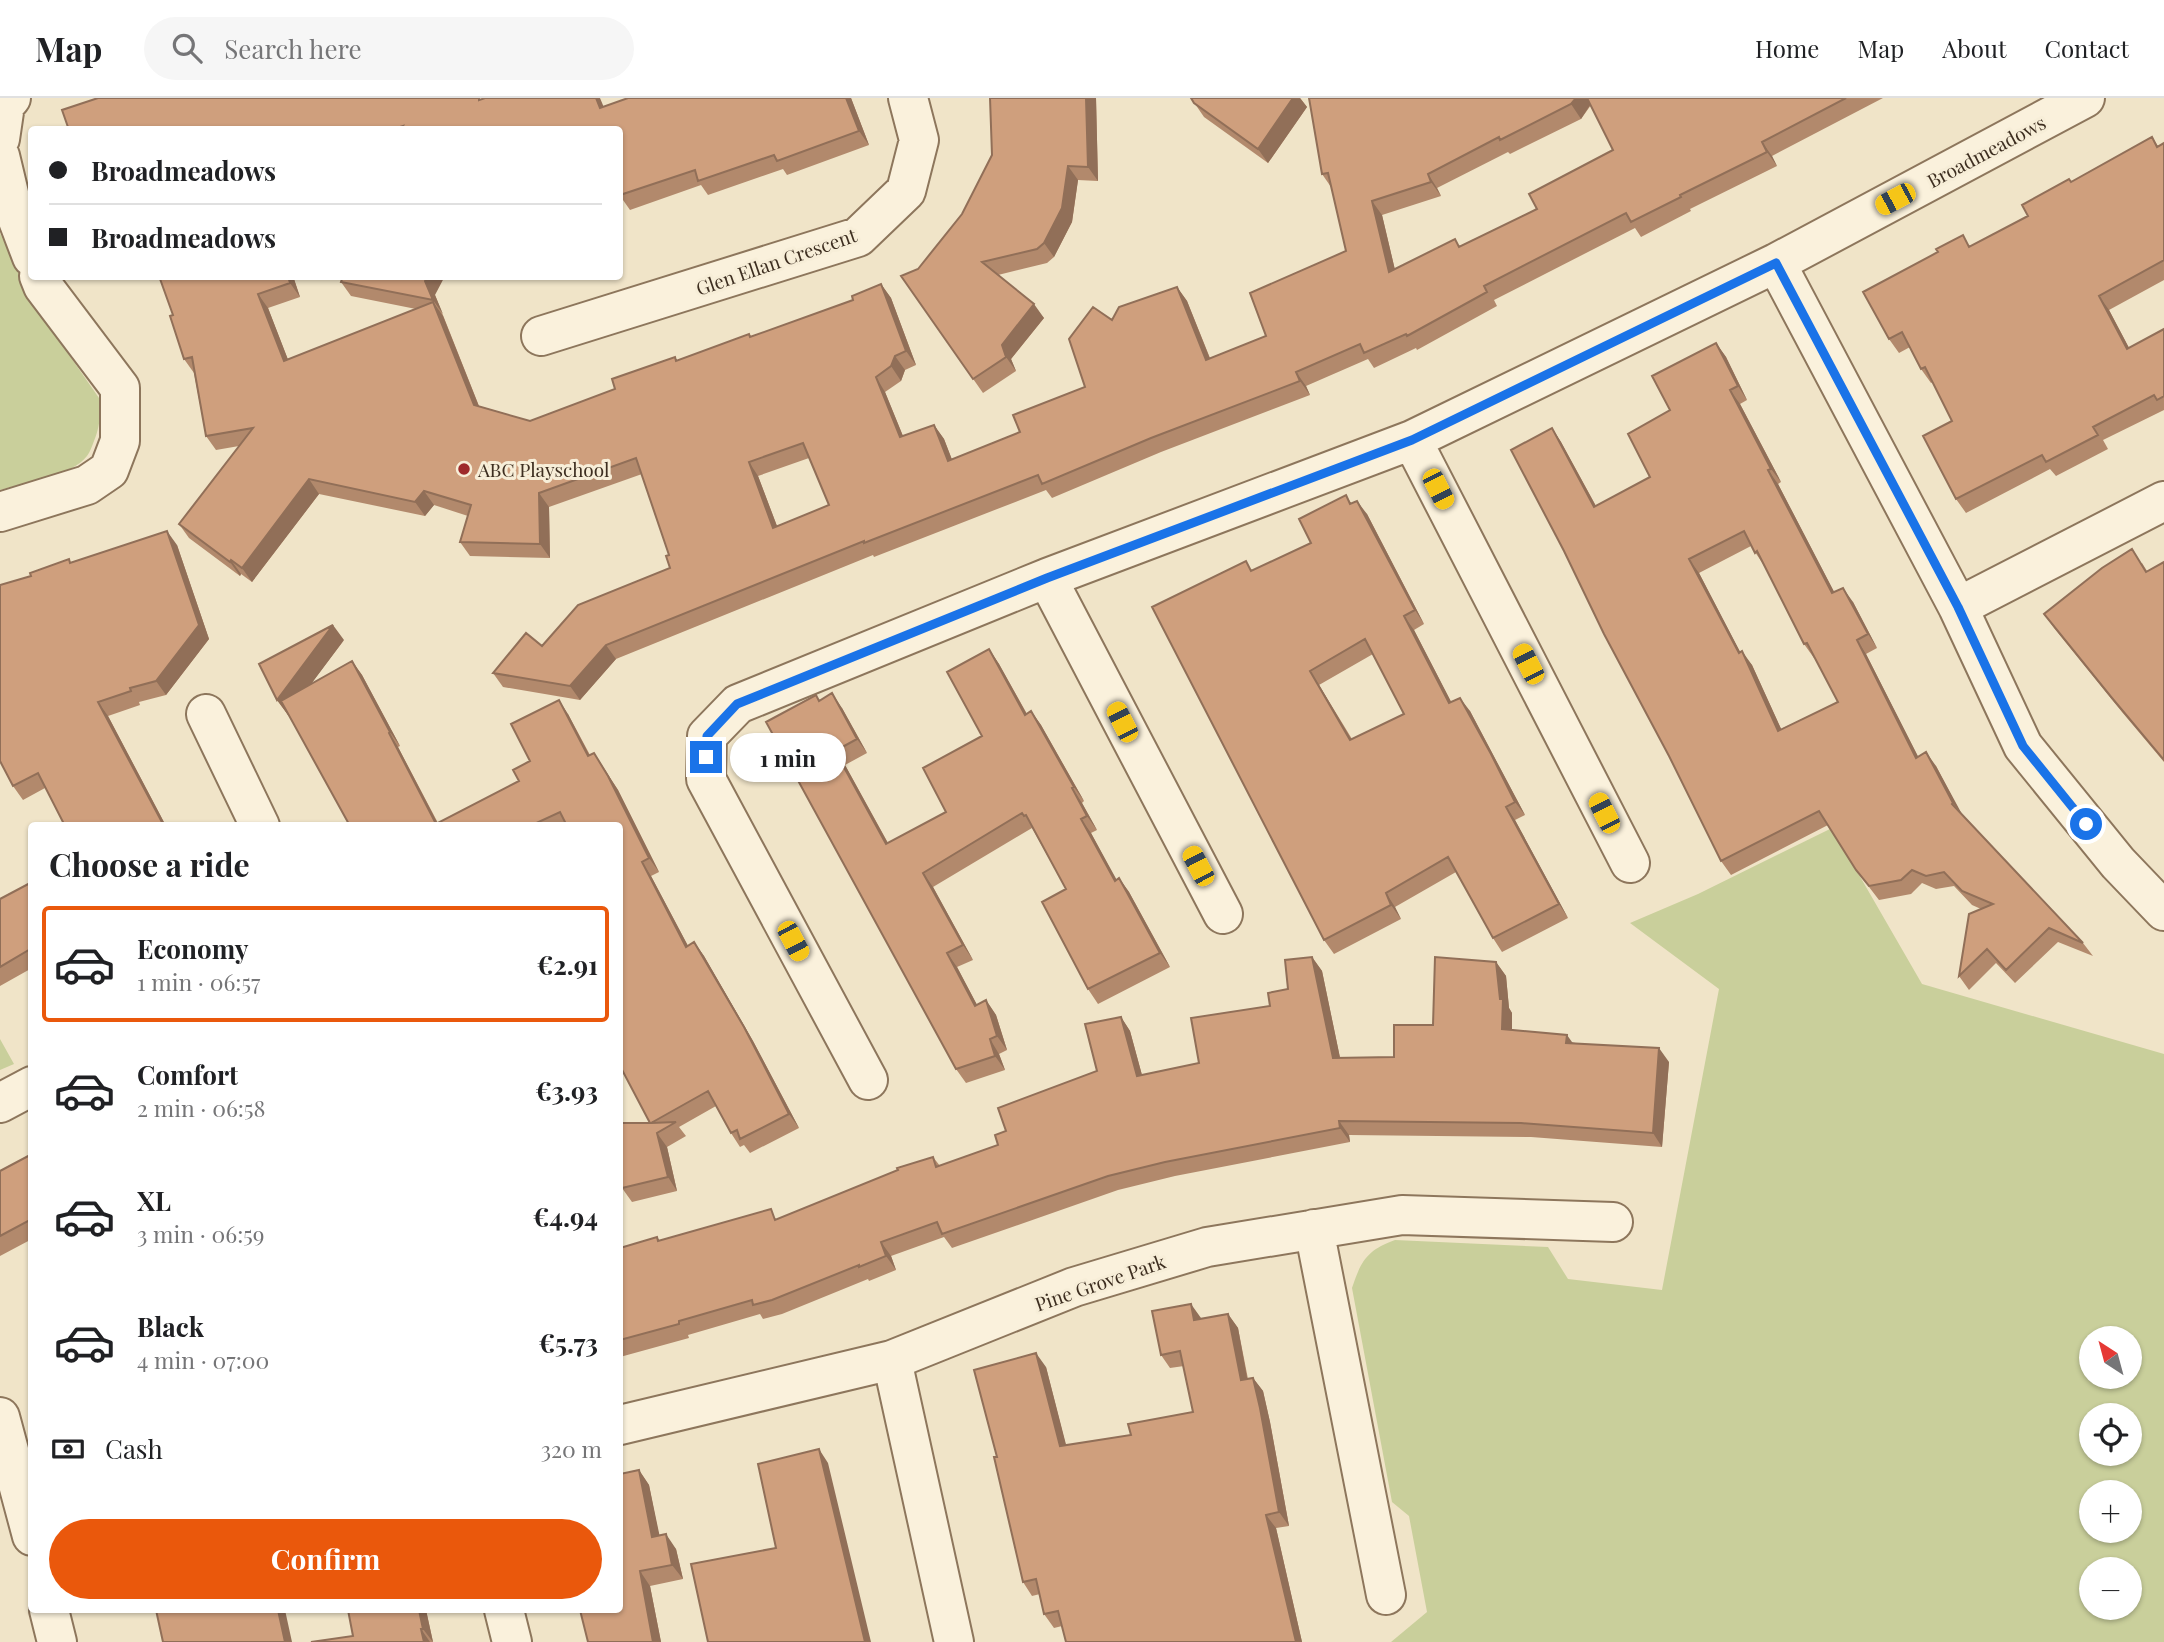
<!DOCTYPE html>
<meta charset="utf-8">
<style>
:root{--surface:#fff;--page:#f6f6f6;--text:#202124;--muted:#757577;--line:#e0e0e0;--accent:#ea580c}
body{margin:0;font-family:"Playfair Display",serif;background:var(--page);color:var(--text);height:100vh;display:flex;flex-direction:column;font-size:26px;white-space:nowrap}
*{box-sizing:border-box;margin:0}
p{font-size:23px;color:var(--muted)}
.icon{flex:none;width:38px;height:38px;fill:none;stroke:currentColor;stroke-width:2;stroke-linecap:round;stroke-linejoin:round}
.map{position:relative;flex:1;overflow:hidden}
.panel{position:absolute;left:28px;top:724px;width:595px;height:791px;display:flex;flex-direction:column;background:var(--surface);border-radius:7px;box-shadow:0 2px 5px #0004}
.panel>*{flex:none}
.banner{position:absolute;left:28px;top:28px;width:595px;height:154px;border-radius:7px;box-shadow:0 2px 5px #0004;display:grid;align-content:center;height:154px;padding:0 21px;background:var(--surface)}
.needle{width:46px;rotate:324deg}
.fabs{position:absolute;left:2079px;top:1228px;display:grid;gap:14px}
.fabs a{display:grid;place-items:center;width:63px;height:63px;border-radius:50%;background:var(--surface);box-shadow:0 2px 5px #0004;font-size:35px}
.end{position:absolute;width:32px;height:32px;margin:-16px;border:9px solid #1a73e8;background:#fff;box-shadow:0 0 0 4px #fff}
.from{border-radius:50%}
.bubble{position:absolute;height:49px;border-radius:24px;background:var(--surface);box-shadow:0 2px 5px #0004;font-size:23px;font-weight:700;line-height:49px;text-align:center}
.car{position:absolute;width:21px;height:42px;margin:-21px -10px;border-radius:9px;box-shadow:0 0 5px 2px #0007;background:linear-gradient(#f5c518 24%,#345 0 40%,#f5c518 0 76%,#345 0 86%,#f5c518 0)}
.banner b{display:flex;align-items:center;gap:24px;height:66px;font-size:26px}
.banner b+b{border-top:2px solid var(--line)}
.banner i{width:18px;height:18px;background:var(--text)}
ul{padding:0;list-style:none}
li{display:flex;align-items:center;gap:21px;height:116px;margin:0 14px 10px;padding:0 7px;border:4px solid transparent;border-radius:7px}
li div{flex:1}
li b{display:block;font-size:26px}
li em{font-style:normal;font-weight:700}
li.selected{border-color:var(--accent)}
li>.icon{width:63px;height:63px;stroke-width:1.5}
h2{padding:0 21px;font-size:32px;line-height:84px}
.pay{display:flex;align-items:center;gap:18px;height:77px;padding:0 21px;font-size:26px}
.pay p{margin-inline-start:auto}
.button{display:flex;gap:14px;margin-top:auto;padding:14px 21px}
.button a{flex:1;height:80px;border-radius:42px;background:var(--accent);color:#fff;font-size:28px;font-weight:700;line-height:80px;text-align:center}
header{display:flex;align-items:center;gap:42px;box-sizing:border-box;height:98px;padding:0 35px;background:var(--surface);border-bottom:2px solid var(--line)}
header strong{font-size:33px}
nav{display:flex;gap:38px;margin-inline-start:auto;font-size:24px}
.search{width:490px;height:63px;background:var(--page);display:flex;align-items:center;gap:18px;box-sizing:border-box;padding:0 24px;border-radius:38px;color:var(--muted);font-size:26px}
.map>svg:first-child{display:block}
.green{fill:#c9cf9b;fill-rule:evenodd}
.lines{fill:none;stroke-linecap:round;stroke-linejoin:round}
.minor-casing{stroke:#8d765c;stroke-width:42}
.minor{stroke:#faf1dc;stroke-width:38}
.wall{fill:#b2896c;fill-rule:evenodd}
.shaded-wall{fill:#916f58}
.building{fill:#cf9f7d;stroke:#916f58;stroke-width:2;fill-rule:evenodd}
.route{stroke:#1a73e8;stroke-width:9}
.poi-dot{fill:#9e2a2b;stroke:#f7eed8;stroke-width:2.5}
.labels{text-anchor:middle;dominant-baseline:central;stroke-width:6;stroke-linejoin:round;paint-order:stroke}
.street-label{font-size:19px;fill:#3d2e20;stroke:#f7eed8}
.poi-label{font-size:19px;fill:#3d2e20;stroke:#f7eed8;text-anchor:start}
</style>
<header>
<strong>Map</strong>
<div class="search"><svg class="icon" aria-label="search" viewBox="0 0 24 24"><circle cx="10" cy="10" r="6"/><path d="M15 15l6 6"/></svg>Search here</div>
<nav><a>Home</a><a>Map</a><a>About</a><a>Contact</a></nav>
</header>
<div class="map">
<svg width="2164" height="1544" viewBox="0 0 2164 1544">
<rect width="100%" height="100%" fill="#f0e4c8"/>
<path class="green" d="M0,135L33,205L99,300C101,316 100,328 94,343C92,348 90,354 87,358C72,378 23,385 0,392Z
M1832,730L1922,886L2164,956V1544H1391L1427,1514L1409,1418L1392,1404L1352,1190C1361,1163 1367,1152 1395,1142L1548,1149L1568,1181L1662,1192L1719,891L1630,825L1698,796ZM2091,1241H2130V1279H2091ZM2091,1318H2130V1356H2091ZM2091,1395H2130V1433H2091ZM2091,1472H2130V1510H2091Z
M0,941L14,966L0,972Z"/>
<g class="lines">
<defs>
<path id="minor" d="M0,41L5,7L11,0
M0,58L11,104L32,159
M1776,165L1958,509L2023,648L2118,765L2164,813
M541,238L858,139L906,93L919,42L908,0
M1412,342L1630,765
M0,414L87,387L109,372L120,343V290L43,188L39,178
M1047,480L1223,816
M1958,509L2164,403
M206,616L260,728
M868,982L706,681L707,638L738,606L1047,480L1412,342L1776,165L2085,0
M0,1005L32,988
M1314,1131L1386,1497
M892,1262L954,1544
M0,1319L32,1438
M620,1327L892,1262L1074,1189L1207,1149L1402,1117L1613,1124
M49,1512L57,1544
M504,1512L512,1544"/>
</defs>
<use href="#minor" class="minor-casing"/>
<use href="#minor" class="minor"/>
</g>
<path class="wall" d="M851,0L869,47L787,77L783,71L708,97L701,87L630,112L623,102L620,104V32H69L604,9Z
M990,0H1096L1098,83L1078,82L1072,124L1054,159L1047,165L998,177L1044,220L1011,261L1016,273L983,295L901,178L918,171L962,116L992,57Z
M1191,0H1300L1307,9L1268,65L1204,19Z
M1309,0H1883L1772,58L1777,68L1690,111L1691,113L1641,139L1635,130L1494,202L1497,208L1417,252L1416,250L1374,270L1368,261L1306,288L1310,297L1161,354L1052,400L1046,392L874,459L873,457L616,561L580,602L503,589L493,575L542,548L670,470L669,457L642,376L549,409L550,460L470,458L460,444L468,418L434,407L425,418L319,396L252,484L241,476L240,478L189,440L179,426L239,348L216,352L206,338L194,275L184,261L173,217L159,178H293L300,199L268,210L288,262L416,211L351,198L341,184L435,197L479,308L530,323L615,291L675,259L677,263L749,236L751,239L853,202L881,186L891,200L916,267L905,272L901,283L885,294L903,338L934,327L944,341L952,362L1020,334L1085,289L1112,222L1177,189L1187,203L1210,260L1266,238L1346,153L1331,89L1322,76ZM1591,7L1613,52L1537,111L1460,148L1395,172L1382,117L1441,98L1437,90L1508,54L1510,56L1581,21ZM809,360L829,407L777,428L758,378Z
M2152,39L2158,48L2164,45V182L2109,212L2129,250L2164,231V312L2103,342L2108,351L2056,378L2050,371L1966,415L1956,401L1952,323L1933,284L1931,285L1921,271L1910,249L1899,255L1889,241L1971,148L2028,118L2071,84Z
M1716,245L1726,259L1747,302L1740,306L1781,384L1778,386L1834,494L1853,504L1877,550L1866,556L1918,659L1936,668L1961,716L2083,845L2093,858L2058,844L2015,885L1996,865L1969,892L1959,878L1981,811L1972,807L1954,788L1936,791L1922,785L1911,796L1879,802L1856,772L1828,727L1731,777L1721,763L1552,330L1561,344L1596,408L1650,379L1670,312ZM1751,448L1765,469L1804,546L1814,560H1815L1838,604L1781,631L1752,567L1740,554L1699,475Z
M1346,397L1351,405L1367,416L1424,526L1414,532L1451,604L1470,613L1500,670L1525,717L1515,722L1568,820L1502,854L1493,840L1456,774L1395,809L1401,821L1334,856L1324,842L1253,472L1311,445ZM1373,556L1404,616L1352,641L1319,587Z
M177,447L209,541L166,597L139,604L140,607L108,618L166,728L45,690L23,702L13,688L31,478L69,461L71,465Z
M2164,464V664L2122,614L2054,530L2044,516L2142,465L2147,473Z
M344,542L310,587L352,563L362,577L400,648L398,649L438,725L519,683L530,663L568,616L590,657L594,655L618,692L659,774L651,778L688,848L694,844L704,858L753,943L799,1030L750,1055L744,1047L740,1049L731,1035L716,1008L679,1029L686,1038L667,1049L677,1093L632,1104L622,1090L650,1025L620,728H350L288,616V617L277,602Z
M989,551L999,566L1027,616L1031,613L1041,627L1084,703L1082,705L1097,732L1091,735L1116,782L1119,780L1129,794L1170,869L1098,906L1088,891L1066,791L1032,730L933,789L973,862L957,869L977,907L986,902L996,917L1007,952L999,956L1005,972L966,985L956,971L766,624L820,602L842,610L867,655L845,667L888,745L946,714L982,638Z
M32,784V870L0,888V801Z
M1312,859L1322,873L1340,960L1394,959L1433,927L1496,864L1506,878L1509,910L1512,915V932L1669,964L1662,1049L1531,1039L1349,1037L1350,1044L1175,1078L1118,1092L952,1150L944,1139L891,1158L896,1172L869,1183L868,1181L782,1216L763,1221L760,1216L688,1237L689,1240L620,1259V1150L657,1139L660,1143L778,1121L933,1059L940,1068L998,1047L1006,1033L1097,973L1121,919L1130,933L1142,977L1199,965L1270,908L1288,891Z
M32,1056V1141L0,1158V1073Z
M1228,1216L1238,1230L1248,1281L1253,1280L1263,1293L1270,1324L1289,1428L1276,1430L1302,1544H1066L1062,1528L1054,1530L1044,1516L1040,1496L1032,1498L1023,1484L997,1359L1046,1269L1066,1348L1131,1337L1193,1314L1184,1268L1170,1270L1161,1257L1201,1220V1221Z
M639,1372L649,1387L659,1438L676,1451L683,1481L650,1488L661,1544H588Z
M426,1512L433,1544H311L353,1538Z"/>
<path class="shaded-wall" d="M596,0H600L610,24L600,10Z
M846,0H851L869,47L859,33Z
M1086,0H1096L1098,83L1088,69Z
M1293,0H1300L1307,9L1268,65L1258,51Z
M1576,0H1590L1592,4L1581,21L1571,6Z
M1762,44L1772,58L1777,68L1767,54Z
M1068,68L1078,82L1072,124L1054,159L1044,145Z
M1428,76L1437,90L1441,98L1431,84Z
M1372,103L1382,117L1399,189L1389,174Z
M288,178H293L300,199L290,185Z
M428,178H445L435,197L443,216L433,202L425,183Z
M881,186L891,200L916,267L906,253Z
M1177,189L1187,203L1216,276L1206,262Z
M258,196L268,210L294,277L284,263Z
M2099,198L2109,212L2137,265L2127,251Z
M433,204L443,218L484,321L474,307Z
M1034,206L1044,220L1011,261L1016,273L1006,259L1002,247Z
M1716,245L1726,259L1747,302L1738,288Z
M895,258L905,272L901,283L891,268Z
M1296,274L1306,288L1310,297L1300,283Z
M876,279L885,294L909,353L900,339Z
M1730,292L1740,306L1781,384L1771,371Z
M934,327L944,341L958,377L948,363Z
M1552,330L1561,344L1604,423L1594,409Z
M749,364L758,378L783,444L773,430Z
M1768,372L1778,386L1842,509L1832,495Z
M309,381L319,396L252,484L242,470Z
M424,393L434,407L425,418L415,404Z
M539,395L549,409L550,460L540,446Z
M1357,403L1367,416L1424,526L1415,512Z
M167,433L177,447L209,541L166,597L156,583Z
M1689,461L1699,475L1748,569L1739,555Z
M231,462L241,476L240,478L230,464Z
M1843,490L1853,504L1877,550L1868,536Z
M1404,518L1414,532L1459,619L1449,605Z
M333,527L344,542L288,617L277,602Z
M1857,542L1866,556L1926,674L1916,660Z
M606,547L616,561L580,602L570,588Z
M989,551L999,566L1035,631L1025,617Z
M1742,553L1752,567L1788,646L1778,633Z
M352,563L362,577L400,648L390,634Z
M1310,573L1319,587L1360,656L1350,642Z
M832,595L842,610L867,655L857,641Z
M1460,600L1470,613L1525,717L1515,704Z
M559,602L568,616L597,672L588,658Z
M98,604L108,618L166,728H164Z
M1031,613L1041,627L1084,703L1074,689Z
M389,635L398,649L439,728H437Z
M835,653L845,667L896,760L886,746Z
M1926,654L1936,668L1963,718L1953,705Z
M594,655L618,692L659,774L649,760Z
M1072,690L1082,705L1097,732L1087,718Z
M1506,709L1515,722L1568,820L1559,806Z
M1081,721L1091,735L1125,797L1115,783Z
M642,764L651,778L696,863L686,849Z
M923,775L933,789L973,862L963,847Z
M1119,780L1129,794L1170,869L1160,855Z
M1386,795L1395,809L1401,821L1391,807Z
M694,844L704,858L753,943L799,1030L789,1016Z
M947,855L957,869L985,922L975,908Z
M1312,859L1322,873L1343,974L1333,960Z
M1496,864L1506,878L1509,910L1512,915V945L1502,931Z
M986,902L996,917L1007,952L997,938Z
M1121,919L1130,933L1146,992L1137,978Z
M1567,937L1577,951L1566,945Z
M990,941L999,956L1005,972L995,958Z
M1659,950L1669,964L1662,1049L1653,1035Z
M1339,1023L1349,1037L1350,1044L1340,1030Z
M657,1035L667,1049L677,1093L668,1079Z
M881,1144L891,1158L896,1172L886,1158Z
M1191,1206L1201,1220L1204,1236L1194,1222Z
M1228,1216L1238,1230L1250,1296L1241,1282Z
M1036,1255L1046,1269L1070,1362L1060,1348Z
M1253,1280L1263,1293L1270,1324L1289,1428L1279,1414Z
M819,1351L828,1365L871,1544H865Z
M639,1372L649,1387L663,1454L652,1439Z
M1266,1417L1276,1430L1302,1544H1296Z
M666,1436L676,1451L683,1481L672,1467Z
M640,1473L650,1488L661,1544H653Z
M278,1512H285L292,1544H285Z
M419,1512H426L433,1544L423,1531Z
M421,1531L430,1544H424Z"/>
<path class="building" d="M98,0H479V2L485,0H596L600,10L628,0H846L859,33L777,63L774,57L698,83L695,72L620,97V32H401L403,28L391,32H69L62,12Z
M990,0H1086L1088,69L1068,68L1062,110L1044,145L1037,151L982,164L1034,206L1002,247L1006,259L973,281L901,178L918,171L962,116L992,57Z
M1191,0H1293L1258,51L1194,5Z
M1309,0H1576L1571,6L1500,42L1499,39L1428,76L1431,84L1372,103L1389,174L1455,141L1459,149L1537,111L1529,96L1613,52L1587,0H1846L1762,44L1767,54L1680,97L1681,99L1631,124L1626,115L1484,188L1487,194L1407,238L1406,236L1364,255L1360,246L1296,274L1300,283L1151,340L1042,386L1038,377L864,445V443L606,547L570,588L493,575L526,535L542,548L578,507L670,470L666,458L669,457L636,360L539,395L540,446L460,444L471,407L424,393L415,404L309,381L242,470L231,462L230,464L179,426L253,330L206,338L192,259L184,261L170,218L173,217L159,178H288L290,185L258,196L284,263L433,204L474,307L530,323L615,291L612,281L675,259L676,263L749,236L750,239L853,202L852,198L881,186L906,253L895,258L891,268L876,279L900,339L934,327L948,363L1020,334L1013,317L1085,289L1069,241L1093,209L1112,222L1119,209L1177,189L1206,262L1266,238L1250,195L1346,153L1328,75L1322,76ZM803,345L829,407L773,430L749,364Z
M2152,39L2157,49L2164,45V162L2099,198L2127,251L2164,231V298L2157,302L2154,297L2093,329L2098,337L2046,364L2042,357L1956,401L1923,338L1952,323L1925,269L1921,271L1902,234L1889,241L1863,194L1938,154L1936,151L1963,137L1969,149L2028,118L2022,107L2069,81L2071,84Z
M343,178H428L425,183L433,202L341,184Z
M1716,245L1738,288L1730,292L1771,371L1768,372L1832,495L1843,490L1868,536L1857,542L1916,660L1926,654L1953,705L1952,706L2083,845L2049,830L2006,872L1987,851L1959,878L1969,816L1993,806L1962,793L1944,774L1926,778L1912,772L1901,782L1869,788L1856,772L1819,713L1721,763L1669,658L1604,536L1564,453L1511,352L1552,330L1594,409L1650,379L1628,336L1670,312L1652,278ZM1744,433L1755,455L1757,453L1804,546L1807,545L1838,604L1778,633L1742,553L1739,555L1689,461Z
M1346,397L1350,406L1357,403L1415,512L1404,518L1449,605L1460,600L1491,656L1515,704L1506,709L1559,806L1493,840L1448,759L1386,795L1391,807L1324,842L1152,509L1246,463L1251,473L1311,445L1299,421ZM1365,541L1404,616L1350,642L1310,573Z
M167,433L199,527L156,583L130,590L131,593L98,604L164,728H65L38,675L13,688L0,663V487L31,478L30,475L69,461L70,465Z
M2132,451L2146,474L2164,464V662L2112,600L2044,516L2102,470Z
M333,527L277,602L259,566Z
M989,551L1025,617L1031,613L1074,689L1072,690L1087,718L1081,721L1115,783L1119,780L1160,855L1088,891L1042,804L1066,791L1026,717L1024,718L1022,715L923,775L963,847L947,855L975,908L986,902L997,938L990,941L995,958L956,971L766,624L816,597L819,603L832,595L857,641L835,653L886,746L946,714L923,670L982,638L947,574Z
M352,563L390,634L389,635L436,726L519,683L513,672L530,663L511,626L559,602L588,658L594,655L608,678L649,760L642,764L686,849L694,844L744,929L789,1016L740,1041L737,1032L731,1035L708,993L651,1025L676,1024L657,1035L668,1079L622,1090L620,1081V1025H650L620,968V728H567L560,714L530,728H350L281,603Z
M32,784V850L0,869V801Z
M1312,859L1333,960L1394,959V927H1433L1435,859L1496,864L1500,901H1503L1502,931L1567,937L1566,945L1659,950L1653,1035L1521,1025L1339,1023L1340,1030L1165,1064L1108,1078L942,1136L937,1124L881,1144L886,1158L859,1169V1167L772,1202L753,1207L752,1202L679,1223V1226L620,1242V1150L657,1139L658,1143L771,1111L775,1122L898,1072L897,1070L933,1059L936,1069L998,1047L995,1037L1006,1033L998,1010L1097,973L1085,926L1121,919L1137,978L1199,965L1191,920L1270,908L1268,895L1288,891L1285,862Z
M32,1056V1121L0,1138V1073Z
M1191,1206L1194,1222L1228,1216L1241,1282L1253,1280L1260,1310L1279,1414L1266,1417L1296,1544H1066L1058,1513L1044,1516L1036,1481L1023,1484L994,1359H997L974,1272L1036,1255L1060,1348L1131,1337L1128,1326L1193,1314L1180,1253L1161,1257L1152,1213Z
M819,1351L865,1544H708L691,1466L776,1450L758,1366Z
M639,1372L652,1439L666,1436L672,1467L640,1473L653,1544H588L580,1512H620V1376Z
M156,1512H278L285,1544H163Z
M348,1512H419L423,1531H421L424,1544H311L353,1538Z"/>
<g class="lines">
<path class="route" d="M706,659L707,638L737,606L1047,480L1412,342L1776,165L1958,509L2023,648L2086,726"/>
</g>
<circle class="poi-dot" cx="464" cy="371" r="7"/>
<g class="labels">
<g class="street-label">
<text transform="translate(1986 53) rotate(-28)">Broadmeadows</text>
<text transform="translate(776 163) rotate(-19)">Glen Ellan Crescent</text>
<text transform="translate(1100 1184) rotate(-19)">Pine Grove Park</text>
</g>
<g class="poi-label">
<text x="478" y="371">ABC Playschool</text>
</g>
</g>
</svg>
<div class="fabs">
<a><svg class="needle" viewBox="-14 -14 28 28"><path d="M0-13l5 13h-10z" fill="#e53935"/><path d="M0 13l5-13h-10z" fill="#757577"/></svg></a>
<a><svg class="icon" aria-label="locate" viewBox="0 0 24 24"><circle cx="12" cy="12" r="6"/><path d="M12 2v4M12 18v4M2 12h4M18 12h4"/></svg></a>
<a>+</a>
<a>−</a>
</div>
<i class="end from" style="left:2086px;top:726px"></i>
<i class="end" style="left:706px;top:659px"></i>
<div class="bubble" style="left:730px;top:635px;width:116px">1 min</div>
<i class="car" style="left:1895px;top:101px;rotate:242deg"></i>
<i class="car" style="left:1438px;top:391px;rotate:153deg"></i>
<i class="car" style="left:1528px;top:566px;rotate:333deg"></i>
<i class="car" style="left:1122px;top:624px;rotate:333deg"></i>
<i class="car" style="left:1604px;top:715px;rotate:333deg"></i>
<i class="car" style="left:1198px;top:768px;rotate:332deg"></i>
<i class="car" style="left:793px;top:843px;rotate:152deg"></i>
<div class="banner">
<b><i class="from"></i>Broadmeadows</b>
<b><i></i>Broadmeadows</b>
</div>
<section class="panel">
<h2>Choose a ride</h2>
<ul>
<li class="selected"><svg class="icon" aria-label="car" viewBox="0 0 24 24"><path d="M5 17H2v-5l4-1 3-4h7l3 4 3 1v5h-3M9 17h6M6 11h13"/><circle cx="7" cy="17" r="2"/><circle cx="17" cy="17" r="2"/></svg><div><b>Economy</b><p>1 min · 06:57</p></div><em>€2.91</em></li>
<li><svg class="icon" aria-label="car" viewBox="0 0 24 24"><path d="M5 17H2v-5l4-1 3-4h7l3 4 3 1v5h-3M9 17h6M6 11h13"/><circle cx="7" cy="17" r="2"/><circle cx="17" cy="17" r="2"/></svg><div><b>Comfort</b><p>2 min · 06:58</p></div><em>€3.93</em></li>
<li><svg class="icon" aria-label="car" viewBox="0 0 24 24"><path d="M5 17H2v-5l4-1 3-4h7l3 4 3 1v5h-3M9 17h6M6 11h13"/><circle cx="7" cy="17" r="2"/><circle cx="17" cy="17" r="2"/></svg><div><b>XL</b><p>3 min · 06:59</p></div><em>€4.94</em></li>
<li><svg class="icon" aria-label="car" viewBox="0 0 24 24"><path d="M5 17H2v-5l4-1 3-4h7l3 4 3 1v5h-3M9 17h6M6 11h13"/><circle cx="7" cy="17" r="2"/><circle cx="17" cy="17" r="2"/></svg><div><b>Black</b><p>4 min · 07:00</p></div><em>€5.73</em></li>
</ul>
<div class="pay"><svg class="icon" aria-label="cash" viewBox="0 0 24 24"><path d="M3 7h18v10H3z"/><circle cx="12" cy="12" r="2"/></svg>Cash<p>320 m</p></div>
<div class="button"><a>Confirm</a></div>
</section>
</div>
